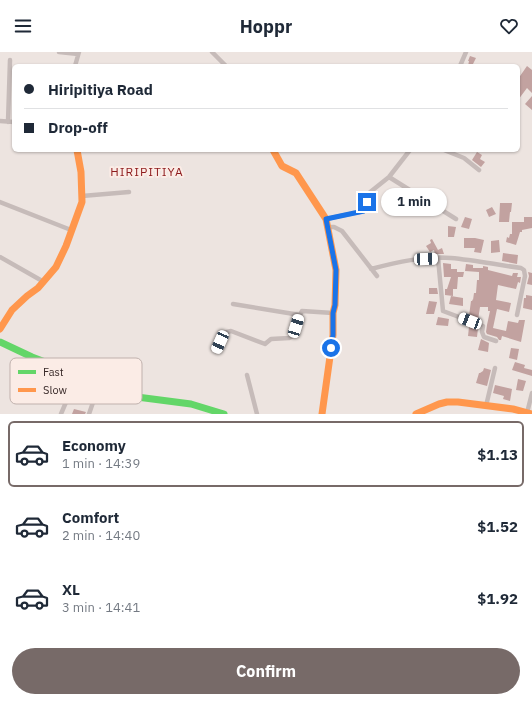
<!DOCTYPE html>
<meta charset="utf-8">
<style>
:root{--surface:#fff;--page:#f6f6f7;--text:#1f2937;--muted:#747a83;--line:#e0e1e3;--accent:#776a68}
body{margin:0;font-family:"IBM Plex Sans",sans-serif;background:var(--page);color:var(--text);height:100vh;display:flex;flex-direction:column;font-size:15px;white-space:nowrap}
*{box-sizing:border-box;margin:0}
p{font-size:13px;color:var(--muted)}
.icon{flex:none;width:22px;height:22px;fill:none;stroke:currentColor;stroke-width:2;stroke-linecap:round;stroke-linejoin:round}
.map{position:relative;height:362px;overflow:hidden}
.details{display:flex;flex-direction:column;background:var(--surface);flex:1}
.details>*{flex:none}
.banner{position:absolute;left:12px;top:12px;width:508px;height:88px;border-radius:6px;box-shadow:0 1px 3px #0004;display:grid;align-content:center;height:88px;padding:0 12px;background:var(--surface)}
.end{position:absolute;width:18px;height:18px;margin:-9px;border:5px solid #1a73e8;background:#fff;box-shadow:0 0 0 2px #fff}
.from{border-radius:50%}
.bubble{position:absolute;height:28px;border-radius:14px;background:var(--surface);box-shadow:0 1px 3px #0004;font-size:13px;font-weight:800;line-height:28px;text-align:center}
.car{position:absolute;width:12px;height:24px;margin:-12px -6px;border-radius:5px;box-shadow:0 0 3px 1px #0007;background:linear-gradient(#fff 24%,#345 0 40%,#fff 0 76%,#345 0 86%,#fff 0)}
.banner b{display:flex;align-items:center;gap:14px;height:38px;font-size:15px}
.banner b+b{border-top:1px solid var(--line)}
.banner i{width:10px;height:10px;background:var(--text)}
ul{padding:7px 0 0;list-style:none}
li{display:flex;align-items:center;gap:12px;height:66px;margin:0 8px 6px;padding:0 4px;border:2px solid transparent;border-radius:6px}
li div{flex:1}
li b{display:block;font-size:15px}
li em{font-style:normal;font-weight:800}
li.current{border-color:var(--accent)}
li>.icon{width:36px;height:36px;stroke-width:1.5}
.cta{display:flex;gap:8px;margin-top:auto;padding:8px 12px}
.cta a{flex:1;height:46px;border-radius:24px;background:var(--accent);color:#fff;font-size:16px;font-weight:800;line-height:46px;text-align:center}
header{display:flex;justify-content:space-between;align-items:center;height:52px;padding:0 12px;background:var(--surface);font-size:18px;font-weight:800}
.map>svg:first-child{display:block}
.building{fill:#c2a2a0}
.lines{fill:none;stroke-linecap:round;stroke-linejoin:round}
.street{stroke:#c6bbb9;stroke-width:4.5}
.fast{stroke:#63d668;stroke-width:7}
.slow{stroke:#ff974d;stroke-width:7}
.route{stroke:#1a73e8;stroke-width:5}
.labels{text-anchor:middle;dominant-baseline:central;stroke-width:4;stroke-linejoin:round;paint-order:stroke}
.quarter-label{font-size:12px;letter-spacing:1px;fill:#8d191b;stroke:#fbece6}
.key{fill:#fbece6;stroke:#c0b1ad;stroke-width:1}
.key-label{font-size:11px;fill:#372827}
</style>
<header><svg class="icon" aria-label="menu" viewBox="0 0 24 24"><path d="M4 6h16M4 12h16M4 18h16"/></svg>Hoppr<svg class="icon" aria-label="heart" viewBox="0 0 24 24"><path d="M12 20l-8-8c-3-5 5-10 8-4 3-6 11-1 8 4z"/></svg></header>
<div class="map">
<svg width="532" height="362" viewBox="0 0 532 362">
<rect width="100%" height="100%" fill="#ede4e0"/>
<path class="building" d="M470,4L476,6L472,14H468L469,9H468Z
M527,14L532,18V41L527,36L518,48V27Z
M532,44V58L525,52Z
M477,100L482,103L480,107L485,110L481,115L472,108Z
M500,151H512L511,160H510L509,170H499Z
M492,155L496,162L489,165L486,158Z
M465,165L472,167L469,177L461,175Z
M524,165H532V176L522,178V180H520L516,193L506,190L507,185L509,186L510,182H512V170H524Z
M448,174L456,175L454,185H448Z
M464,186H475L484,188L481,201L474,200L475,196H464Z
M432,187L438,198L442,196L444,202H435L434,198L430,200L426,194L431,191L430,188Z
M499,188L500,200L491,201V189Z
M503,201L518,203L517,212L502,209Z
M443,211L451,212V217H457V220H464L463,225H458L457,237H453V244L445,243V237H447L451,225H444Z
M466,212L473,213V216H483V214L488,215V218L512,224L513,221H518L517,225H521L520,231L518,230L516,237L498,233L496,248L511,251L509,260L497,257L493,276L506,279L508,269L518,271L519,268H525L521,290L502,284L501,288H499L497,285L487,282L486,280L487,273L490,259H488V255H480L478,268L471,266V264H469L471,249H472L473,247V248L474,241H476L477,228H479V220L465,219Z
M528,220L532,221V233L527,232L529,224Z
M429,236H437L438,242H429Z
M526,243L532,244V258L523,256L524,246H526Z
M451,244L463,246V254L449,252Z
M429,249L437,250L434,262H426Z
M438,265L449,267L448,274L436,273Z
M472,274L478,276L477,285L468,284L469,275L472,276Z
M481,287L489,291L488,300L478,298Z
M511,296L519,297L517,308L509,306Z
M515,310L525,313L524,316L532,318V324L512,318Z
M484,316L491,318L487,334L476,331L479,321H480L483,319Z
M518,327L526,329L523,339L516,338Z
M495,333L512,337L510,349L503,347L504,344L493,341Z
M74,357L86,360L85,362H72Z"/>
<g class="lines">
<path class="street" d="M59,0L78,2
M212,0L226,14
M75,14L79,0
M460,14L466,0
M0,69L14,70
M8,70L10,8
M444,98L464,106L479,118
M389,125L456,167
M82,144L129,140
M0,150L71,178
M326,167L364,159L369,141L389,125L410,98
M328,175H334L342,179L377,224
M0,205L44,230
M438,206L443,259L483,274L482,280L484,285L496,289
M371,217C397,210 424,204 451,206C474,208 498,213 521,216L524,218L525,224L517,263
M233,252L300,263
M216,299L223,282L227,280L231,279L265,292L271,287L289,286L293,284L300,263L302,259L333,261
M247,323L257,362
M486,354L495,316
M527,361L532,341
M61,362L78,322
M89,362L100,330"/>
<path class="fast" d="M0,290L32,305L137,345L191,352L224,362"/>
<path class="slow" d="M273,98L282,114L296,121L326,167L336,218L335,253L333,261V283L322,362
M0,277L12,258L27,244L38,236L56,215L66,194L82,150L81,120L77,98
M416,362L439,352L447,350H458L513,357L532,362"/>
</g>
<g class="lines">
<path class="route" d="M331,296L333,283V261L335,253L336,218L326,167L364,159L367,150"/>
</g>
<g class="labels">
<g class="quarter-label">
<text x="147" y="119">HIRIPITIYA</text>
</g>
</g>
<rect x="10" y="306" width="132" height="46" rx="6" class="key"/>
<rect x="18" y="318" width="18" height="4" fill="#63d668"/>
<rect x="18" y="336" width="18" height="4" fill="#ff974d"/>
<g class="key-label">
<text x="43" y="324">Fast</text>
<text x="43" y="342">Slow</text>
</g>
</svg>
<i class="end from" style="left:331px;top:296px"></i>
<i class="end" style="left:367px;top:150px"></i>
<div class="bubble" style="left:381px;top:136px;width:66px">1 min</div>
<i class="car" style="left:426px;top:207px;rotate:88deg"></i>
<i class="car" style="left:470px;top:269px;rotate:291deg"></i>
<i class="car" style="left:296px;top:274px;rotate:17deg"></i>
<i class="car" style="left:220px;top:290px;rotate:204deg"></i>
<div class="banner">
<b><i class="from"></i>Hiripitiya Road</b>
<b><i></i>Drop-off</b>
</div>
</div>
<section class="details">
<ul>
<li class="current"><svg class="icon" aria-label="car" viewBox="0 0 24 24"><path d="M5 17H2v-5l4-1 3-4h7l3 4 3 1v5h-3M9 17h6M6 11h13"/><circle cx="7" cy="17" r="2"/><circle cx="17" cy="17" r="2"/></svg><div><b>Economy</b><p>1 min · 14:39</p></div><em>$1.13</em></li>
<li><svg class="icon" aria-label="car" viewBox="0 0 24 24"><path d="M5 17H2v-5l4-1 3-4h7l3 4 3 1v5h-3M9 17h6M6 11h13"/><circle cx="7" cy="17" r="2"/><circle cx="17" cy="17" r="2"/></svg><div><b>Comfort</b><p>2 min · 14:40</p></div><em>$1.52</em></li>
<li><svg class="icon" aria-label="car" viewBox="0 0 24 24"><path d="M5 17H2v-5l4-1 3-4h7l3 4 3 1v5h-3M9 17h6M6 11h13"/><circle cx="7" cy="17" r="2"/><circle cx="17" cy="17" r="2"/></svg><div><b>XL</b><p>3 min · 14:41</p></div><em>$1.92</em></li>
</ul>
<div class="cta"><a>Confirm</a></div>
</section>
